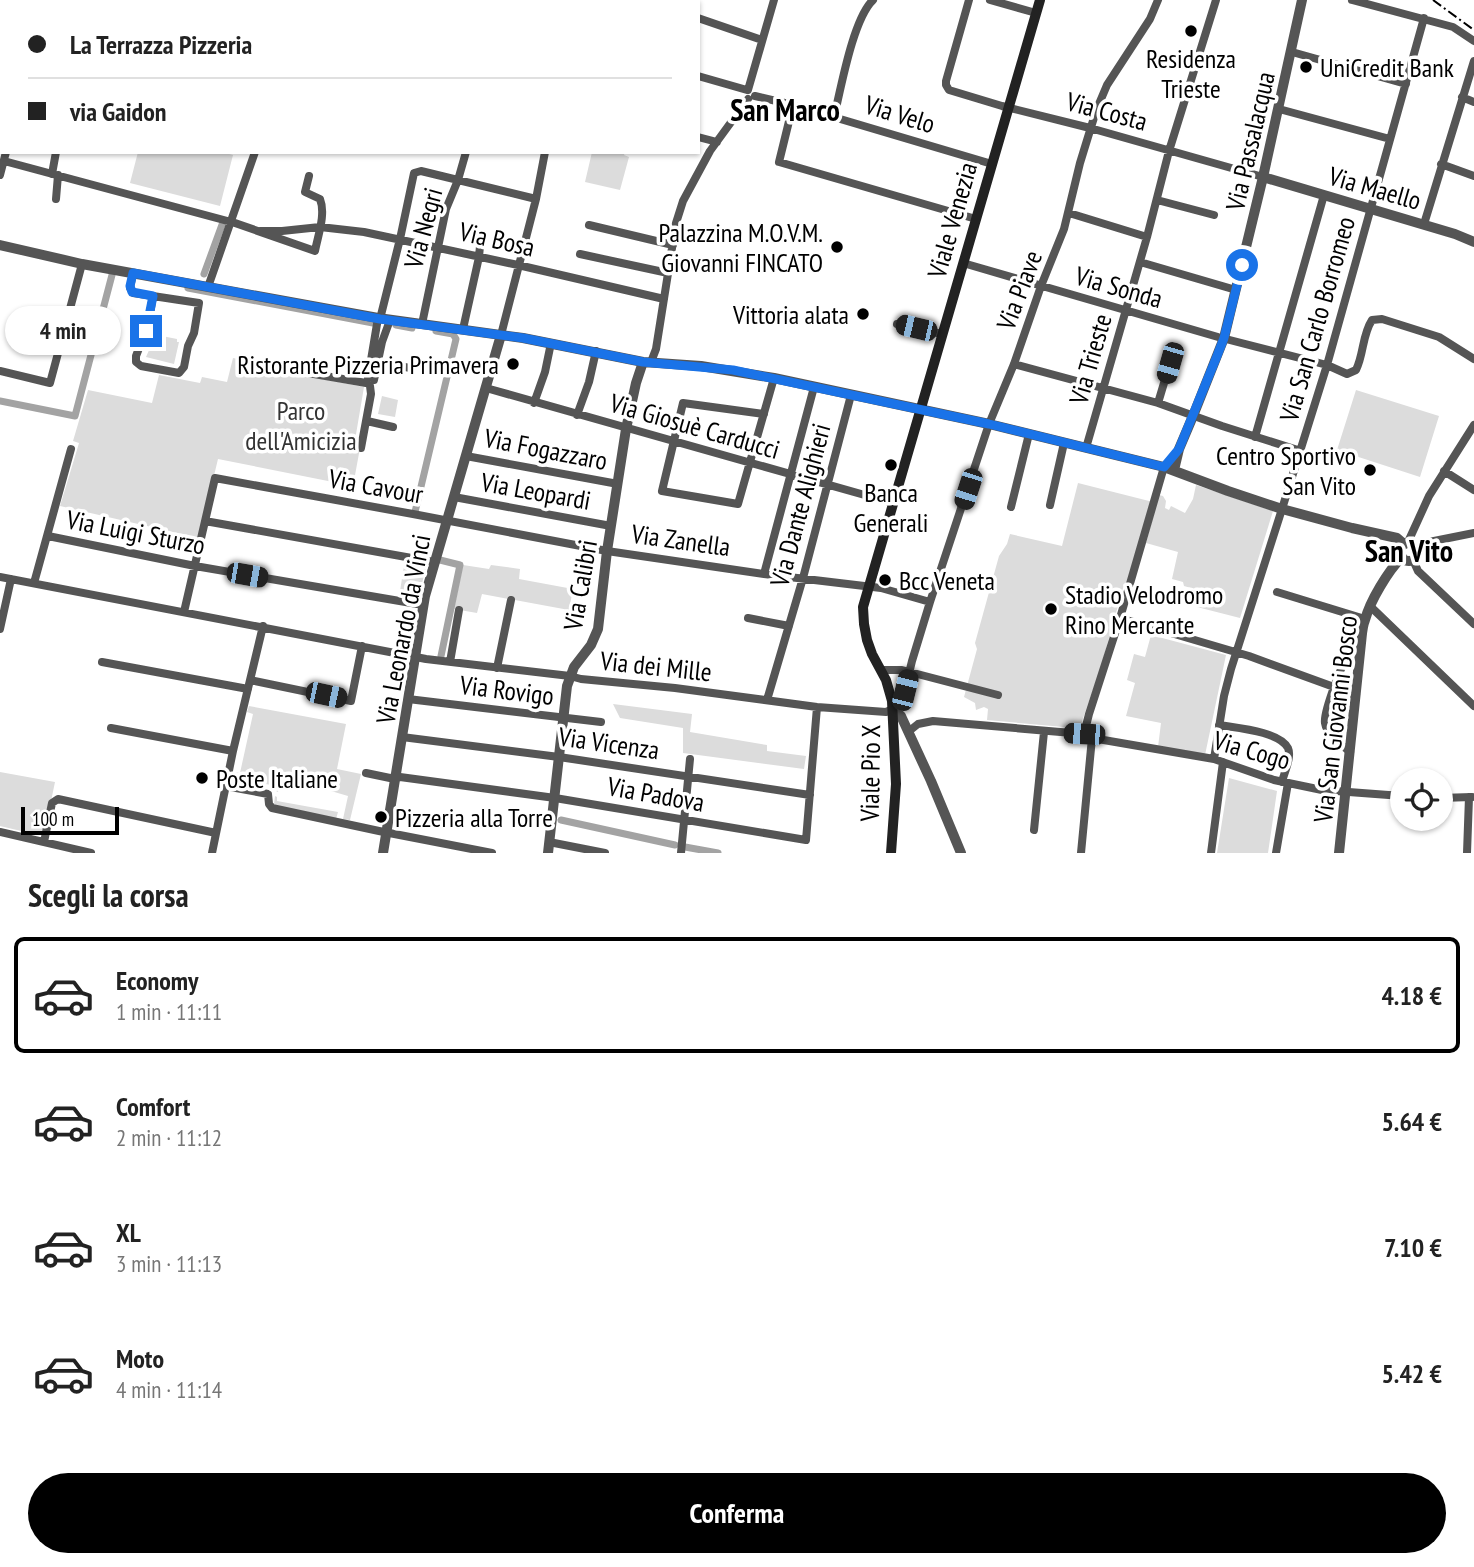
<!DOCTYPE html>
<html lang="it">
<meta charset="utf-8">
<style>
:root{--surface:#fff;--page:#f2f2f2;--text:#222;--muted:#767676;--line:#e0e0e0;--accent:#000}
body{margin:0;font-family:"PT Sans Narrow",sans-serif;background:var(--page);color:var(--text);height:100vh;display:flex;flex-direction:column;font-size:26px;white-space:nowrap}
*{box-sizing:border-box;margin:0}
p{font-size:23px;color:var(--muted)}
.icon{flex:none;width:38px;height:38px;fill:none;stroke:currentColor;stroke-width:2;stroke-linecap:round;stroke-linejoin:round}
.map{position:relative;height:853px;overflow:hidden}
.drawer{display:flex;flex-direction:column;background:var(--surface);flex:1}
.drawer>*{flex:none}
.top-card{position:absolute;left:0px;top:0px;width:700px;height:154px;box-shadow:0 2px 5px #0004;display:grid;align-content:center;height:154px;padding:0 28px;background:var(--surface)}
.controls{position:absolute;left:1390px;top:768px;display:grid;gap:14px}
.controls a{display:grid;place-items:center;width:63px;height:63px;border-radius:50%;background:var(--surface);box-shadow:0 2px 5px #0004;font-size:35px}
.scale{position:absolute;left:21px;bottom:18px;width:98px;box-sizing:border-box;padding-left:7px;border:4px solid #000;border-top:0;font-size:19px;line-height:24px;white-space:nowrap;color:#000;-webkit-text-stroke:5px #fff;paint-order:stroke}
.end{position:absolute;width:32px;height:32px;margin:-16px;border:9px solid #1a73e8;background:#fff;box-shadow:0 0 0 4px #fff}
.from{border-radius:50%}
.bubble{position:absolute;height:49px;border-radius:24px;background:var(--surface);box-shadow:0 2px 5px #0004;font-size:23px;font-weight:600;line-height:49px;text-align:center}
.car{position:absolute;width:21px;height:42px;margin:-21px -10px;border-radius:9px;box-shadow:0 0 5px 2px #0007;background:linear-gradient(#222 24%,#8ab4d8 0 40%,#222 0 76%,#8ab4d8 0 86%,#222 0)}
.top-card b{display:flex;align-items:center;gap:24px;height:66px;font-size:26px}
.top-card b+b{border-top:2px solid var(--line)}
.top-card i{width:18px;height:18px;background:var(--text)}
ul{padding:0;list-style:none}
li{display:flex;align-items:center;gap:21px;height:116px;margin:0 14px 10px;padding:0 14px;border:4px solid transparent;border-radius:10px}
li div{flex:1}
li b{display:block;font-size:26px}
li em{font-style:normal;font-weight:600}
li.active{border-color:var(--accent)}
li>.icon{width:63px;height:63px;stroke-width:1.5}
h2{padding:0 28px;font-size:32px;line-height:84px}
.primary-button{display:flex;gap:14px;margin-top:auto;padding:14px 28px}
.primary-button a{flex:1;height:80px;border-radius:42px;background:var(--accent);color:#fff;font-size:28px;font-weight:600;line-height:80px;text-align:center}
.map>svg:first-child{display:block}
.green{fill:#dcdcdc}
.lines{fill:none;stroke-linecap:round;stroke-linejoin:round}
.canal{stroke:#a3a3a3;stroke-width:7}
.minor{stroke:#555;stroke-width:8}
.tertiary{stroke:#555;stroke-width:10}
.secondary{stroke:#222;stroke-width:10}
.rail{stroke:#000;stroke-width:2;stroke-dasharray:10 3.5 2 3.5;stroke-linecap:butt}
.route{stroke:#1a73e8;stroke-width:9}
.poi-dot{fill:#000;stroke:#fff;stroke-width:2.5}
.labels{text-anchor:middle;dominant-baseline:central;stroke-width:7;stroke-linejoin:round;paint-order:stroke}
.poi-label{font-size:26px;fill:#000;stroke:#fff;text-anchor:start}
.street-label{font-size:26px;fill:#000;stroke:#fff}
.park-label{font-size:26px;fill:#333;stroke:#fff}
.quarter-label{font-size:30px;font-weight:bold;fill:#000;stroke:#fff}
</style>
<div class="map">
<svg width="1474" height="853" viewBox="0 0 1474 853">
<rect width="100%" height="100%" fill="#fff"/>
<path class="green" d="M138,152H222L233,155L220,206L130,183Z
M592,152H625L624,155L629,157L620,190L585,182Z
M157,335L177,339V342H179L174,364L146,357L154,339L156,340Z
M233,358L250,361L249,365L364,387L354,446L360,448L353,486L218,459L199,538L60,506L79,443L73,441L88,390L152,403L159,375L200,383L202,377L227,382Z
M1356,390L1439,416L1420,477L1337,450Z
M382,396L398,400L395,417L378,414Z
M1078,483L1153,502L1128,581L1123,588L1100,670L1081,724L1075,728L987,720L988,709L984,707L976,710L975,703L964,697L977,649L975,643L999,556L1007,544L1010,534L1062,546Z
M1196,485L1273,511L1240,618L1197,607L1201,591L1184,586L1183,582L1172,579L1178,552L1146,543L1159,495L1163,496L1166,501L1165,508L1169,510L1171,506L1185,513L1193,499Z
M417,563L425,565L426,568L419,595L415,597H411V593L400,591L404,566L416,567Z
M463,565L489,569L491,565L520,569L519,579L573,589L569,610L482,594L477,613L454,609Z
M1151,635L1226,655L1205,755L1158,747L1161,723L1126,716L1135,683L1127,680L1134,654L1145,657Z
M613,704L692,714L690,732L767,745V751L806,756L804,769L683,753V728L620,718Z
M249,706L346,724L337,769L361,774L350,820L343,819L348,796L331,791L332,785L306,778L304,783L291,781L289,790L279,788L278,792L276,791L277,786L237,779L236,784L232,783L233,772L240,773L253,714L247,712Z
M0,772L55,782L45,830L42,835H38L0,826Z
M1229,778L1277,791L1268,853H1217Z
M275,796L277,797V801L338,812L336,819L276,806L274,804Z"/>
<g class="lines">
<path class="canal" d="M102,2L103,0
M204,274L223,222
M188,288L373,323
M396,325L412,328
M0,401L75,416L112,275
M415,512L456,339L453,334L436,331
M440,560L460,565L441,656
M561,820L675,845
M685,847L718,853"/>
<path class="minor" d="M591,0V2
M646,0L651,2
M969,0L946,81V85L949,90L1002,106L1090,128L1263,177
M990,0L1036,13
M1352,0L1453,27L1474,41
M54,2V0
M567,2L570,0
M576,2L584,0
M691,2L692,0
M0,7H2
M698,18L762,40
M0,51L2,52
M1292,52L1406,84
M698,76L747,90
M748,90L774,0
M755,96L793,105L992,164
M1462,97L1474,102
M793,105L779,162L976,219
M1279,109L1390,139
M834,117C841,88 853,19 873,0
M0,129L2,130
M698,137L717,142
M4,161L235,223L315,251C318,235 326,214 320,199L305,192L309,176
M1441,164L1474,176
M52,174L56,152
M0,175L6,152
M56,199L58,175
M1157,200L1214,215
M1069,213L1147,237
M1424,224L1474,61
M589,225L673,245
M260,231H282L320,227L364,232L518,265L664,299
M580,254L668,273
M1140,262L1236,290
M963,263L1218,337L1327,365L1347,374L1356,370C1364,354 1362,335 1372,320L1382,319L1439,337L1474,359
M133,273L130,288L133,293L199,303L194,333L188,346L184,367L179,373L141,366L136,362V356L148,325L153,296
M208,287L255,152
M380,319L400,239L414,173L421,171L536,199
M422,324L446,209L458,180L466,152
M897,324L942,334
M463,329L479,257L481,235
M501,335L536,199L545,152
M651,362L656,349L676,223L683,201L710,151L748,99
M378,363L411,368
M256,364L366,383
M1014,364L1158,403L1222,426L1301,451
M0,371L50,383L82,264
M368,378L378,318
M374,380L382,342L390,320
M486,388L893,503
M534,403L545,372L551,343
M1158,403L1170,363
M764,414L683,403L662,491L738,504L774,378
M577,415L589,382L596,351
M367,421L393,427
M1255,437L1324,195
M361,448L371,394L370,386
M1086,448L1147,237L1169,151L1216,0
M466,456L618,484
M1444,471L1474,490
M454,497L611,526
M1050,505L1064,443
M1011,507L1029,434
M205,521L434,562
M48,536L195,566L423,605
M1408,542L1429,496L1474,425
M1418,547L1424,543L1474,533
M1413,560L1418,571L1474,624
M764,574L814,387
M0,577L426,659L570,676L581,679L675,688L817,707L886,712L893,709L905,690L912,661L930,602L989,424L1014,364L1041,286L1064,229L1080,163L1096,111L1107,85L1150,19L1158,0
M34,583L71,449
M1277,592L1365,619
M1371,607L1474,706
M184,612L215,478L413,514L607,551L764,574L881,588L930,602
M748,618L789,626
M1120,618L1249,656L1356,695
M0,629L11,579
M102,662L248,689
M450,662L459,610
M497,668L511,600
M881,670H902L998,695
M250,680L351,701L362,646
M408,699L601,722
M767,700L803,578L851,395
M1219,725C1236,728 1279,731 1288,748C1292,757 1284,773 1282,782
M111,728L233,751
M908,732L918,724L933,721L1084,734L1092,738L1214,759L1274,780L1322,790L1402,796
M1084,734L1089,714L1120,618L1164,467
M402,737L559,757L810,795
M1350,752C1341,744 1327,735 1325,723C1323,713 1344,657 1352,649C1353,646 1358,644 1361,643
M1214,759L1224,696L1231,669L1282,509L1327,365L1424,18
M366,773L390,778L400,777L555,798L806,840L817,707
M225,786L268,794L269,804L272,808L379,831L492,853
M1440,798L1472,797
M1034,830L1044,732
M0,832L91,853
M44,842L52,803L58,799L216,833
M549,842L605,853
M212,853L233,751L263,626
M681,853L690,759
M1081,853L1092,738
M1211,853L1223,762
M1276,853L1288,783
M1467,853L1469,797"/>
<path class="tertiary" d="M1263,177L1455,234L1474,242
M0,245L82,264L378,318L523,338L643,362L701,366L774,378L989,424L1164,467L1228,491L1282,509L1352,528L1397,538L1404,544
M1174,470L1179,449L1193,416L1224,338L1263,177L1302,0
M1400 552a9 9 0 1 1 18 0a9 9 0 1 1-18 0Z
M893,709L901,716L931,781L961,853
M383,853L425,596L501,335
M548,853L567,686L574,667L591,645L598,629L607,551L626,429L636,383L643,362
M1339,853L1361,643C1362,635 1362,627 1365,620C1370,601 1388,571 1402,557"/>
<path class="secondary" d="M891,853L896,784L892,701L886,680L872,654L867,640L864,624L863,607L1040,0"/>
<path class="rail" d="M1433,0L1474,30"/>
</g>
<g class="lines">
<path class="route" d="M146,331L153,296L132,292L130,286L133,273L380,319L523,338L643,362L733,370L989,424L1164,467L1179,449L1217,356L1224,338L1242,265"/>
</g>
<g class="poi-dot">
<circle cx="1191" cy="31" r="7"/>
<circle cx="1306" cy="67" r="7"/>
<circle cx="837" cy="247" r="7"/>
<circle cx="863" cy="314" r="7"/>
<circle cx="513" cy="364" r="7"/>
<circle cx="891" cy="465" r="7"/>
<circle cx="1370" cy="470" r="7"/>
<circle cx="885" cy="580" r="7"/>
<circle cx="1051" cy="609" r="7"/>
<circle cx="202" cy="778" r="7"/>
<circle cx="381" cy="817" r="7"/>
</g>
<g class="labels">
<g class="poi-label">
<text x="1191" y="58" text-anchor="middle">Residenza<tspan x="1191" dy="30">Trieste</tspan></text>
<text x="1320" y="67">UniCredit Bank</text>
<text x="823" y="232" text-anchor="end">Palazzina M.O.V.M.<tspan x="823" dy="30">Giovanni FINCATO</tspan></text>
<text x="849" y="314" text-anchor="end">Vittoria alata</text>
<text x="499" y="364" text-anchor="end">Ristorante Pizzeria Primavera</text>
<text x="1356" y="455" text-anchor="end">Centro Sportivo<tspan x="1356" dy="30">San Vito</tspan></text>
<text x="891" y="492" text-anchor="middle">Banca<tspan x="891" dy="30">Generali</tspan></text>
<text x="899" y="580">Bcc Veneta</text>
<text x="1065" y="594">Stadio Velodromo<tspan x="1065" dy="30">Rino Mercante</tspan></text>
<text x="216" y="778">Poste Italiane</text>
<text x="395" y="817">Pizzeria alla Torre</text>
</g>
<g class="street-label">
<text transform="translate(1107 111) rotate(15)">Via Costa</text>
<text transform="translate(900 114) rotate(17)">Via Velo</text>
<text transform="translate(1250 141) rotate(-77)">Via Passalacqua</text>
<text transform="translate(1375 188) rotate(16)">Via Maello</text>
<text transform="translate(952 220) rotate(-74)">Viale Venezia</text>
<text transform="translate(423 228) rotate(-75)">Via Negri</text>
<text transform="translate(497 239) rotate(13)">Via Bosa</text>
<text transform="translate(1119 287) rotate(16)">Via Sonda</text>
<text transform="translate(1019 290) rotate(-69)">Via Piave</text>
<text transform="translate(1317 319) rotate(-74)">Via San Carlo Borromeo</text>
<text transform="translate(1090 359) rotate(-74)">Via Trieste</text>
<text transform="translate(695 426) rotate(16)">Via Giosuè Carducci</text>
<text transform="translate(546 449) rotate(11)">Via Fogazzaro</text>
<text transform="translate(376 486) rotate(10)">Via Cavour</text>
<text transform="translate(536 491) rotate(10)">Via Leopardi</text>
<text transform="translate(800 505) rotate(-75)">Via Dante Alighieri</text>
<text transform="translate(136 532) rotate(11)">Via Luigi Sturzo</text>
<text transform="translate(681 540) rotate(8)">Via Zanella</text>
<text transform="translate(580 585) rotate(-80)">Via Calibri</text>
<text transform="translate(403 629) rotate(-79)">Via Leonardo da Vinci</text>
<text transform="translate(656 666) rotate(6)">Via dei Mille</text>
<text transform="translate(507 690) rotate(7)">Via Rovigo</text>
<text transform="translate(1335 719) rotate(-83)">Via San Giovanni Bosco</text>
<text transform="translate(609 743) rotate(8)">Via Vicenza</text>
<text transform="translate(1252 750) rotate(16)">Via Cogo</text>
<text transform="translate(870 773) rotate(-89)">Viale Pio X</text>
<text transform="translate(656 794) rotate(10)">Via Padova</text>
</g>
<g class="park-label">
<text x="301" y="410">Parco<tspan x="301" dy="30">dell'Amicizia</tspan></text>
</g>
<g class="quarter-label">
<text x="785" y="109">San Marco</text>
<text x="1409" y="550">San Vito</text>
</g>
</g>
</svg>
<div class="controls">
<a><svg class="icon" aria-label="locate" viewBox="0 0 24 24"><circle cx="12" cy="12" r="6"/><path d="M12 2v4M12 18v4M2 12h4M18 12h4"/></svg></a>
</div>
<div class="scale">100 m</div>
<i class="end from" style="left:1242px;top:265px"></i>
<i class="end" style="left:146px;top:331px"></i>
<div class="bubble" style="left:5px;top:306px;width:116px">4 min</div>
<i class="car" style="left:916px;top:328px;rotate:283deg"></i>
<i class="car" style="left:1170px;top:363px;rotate:196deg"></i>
<i class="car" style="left:968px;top:489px;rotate:198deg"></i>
<i class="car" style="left:247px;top:575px;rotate:100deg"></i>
<i class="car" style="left:905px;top:690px;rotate:14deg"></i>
<i class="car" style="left:326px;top:695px;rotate:102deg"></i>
<i class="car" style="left:1084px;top:734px;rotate:273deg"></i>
<div class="top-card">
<b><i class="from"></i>La Terrazza Pizzeria</b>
<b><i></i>via Gaidon</b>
</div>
</div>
<section class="drawer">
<h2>Scegli la corsa</h2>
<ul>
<li class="active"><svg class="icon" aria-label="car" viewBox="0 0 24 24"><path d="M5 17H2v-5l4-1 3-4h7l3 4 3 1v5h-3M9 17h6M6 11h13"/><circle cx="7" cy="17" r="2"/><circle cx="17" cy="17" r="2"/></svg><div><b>Economy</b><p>1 min · 11:11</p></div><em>4.18 €</em></li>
<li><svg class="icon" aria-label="car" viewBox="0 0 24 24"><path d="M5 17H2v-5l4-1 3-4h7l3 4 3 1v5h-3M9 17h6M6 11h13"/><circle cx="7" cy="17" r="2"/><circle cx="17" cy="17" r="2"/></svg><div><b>Comfort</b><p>2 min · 11:12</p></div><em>5.64 €</em></li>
<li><svg class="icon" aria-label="car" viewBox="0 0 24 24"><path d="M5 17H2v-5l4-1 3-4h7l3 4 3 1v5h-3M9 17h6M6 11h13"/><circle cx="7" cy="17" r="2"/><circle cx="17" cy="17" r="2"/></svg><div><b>XL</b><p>3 min · 11:13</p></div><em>7.10 €</em></li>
<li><svg class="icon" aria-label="car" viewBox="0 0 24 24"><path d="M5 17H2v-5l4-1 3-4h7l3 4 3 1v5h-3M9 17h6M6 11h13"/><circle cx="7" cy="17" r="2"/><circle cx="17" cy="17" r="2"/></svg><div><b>Moto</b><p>4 min · 11:14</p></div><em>5.42 €</em></li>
</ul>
<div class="primary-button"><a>Conferma</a></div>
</section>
